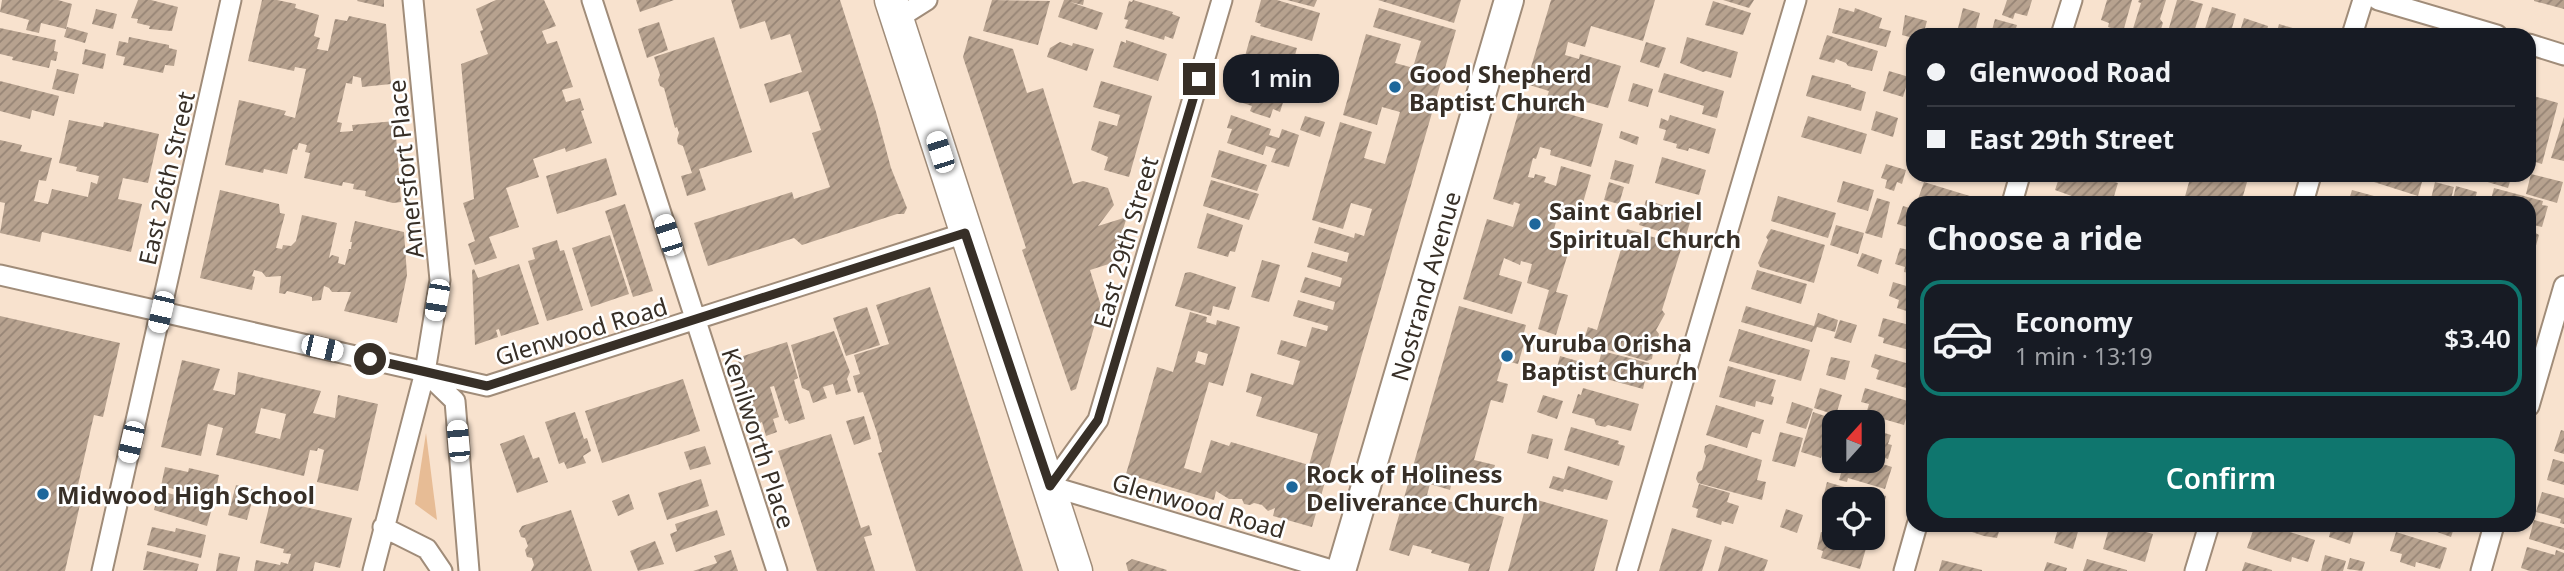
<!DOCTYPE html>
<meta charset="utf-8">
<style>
:root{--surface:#171b24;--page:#242831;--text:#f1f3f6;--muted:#9ea1a6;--line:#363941;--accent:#0f766e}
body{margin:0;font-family:"Noto Sans",sans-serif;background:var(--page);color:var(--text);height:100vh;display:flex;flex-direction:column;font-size:26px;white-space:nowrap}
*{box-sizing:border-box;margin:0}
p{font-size:23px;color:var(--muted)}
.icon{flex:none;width:38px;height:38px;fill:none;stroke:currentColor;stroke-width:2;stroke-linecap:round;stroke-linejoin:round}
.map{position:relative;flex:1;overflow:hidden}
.sheet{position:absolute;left:1906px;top:196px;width:630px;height:336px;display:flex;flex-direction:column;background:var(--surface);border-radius:21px;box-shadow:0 2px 5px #0004}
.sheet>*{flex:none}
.banner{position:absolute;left:1906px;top:28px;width:630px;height:154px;border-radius:21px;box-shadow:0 2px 5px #0004;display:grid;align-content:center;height:154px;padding:0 21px;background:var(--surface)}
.needle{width:46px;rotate:21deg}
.fabs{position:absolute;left:1822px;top:410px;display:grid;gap:14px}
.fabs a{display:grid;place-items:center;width:63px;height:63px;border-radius:14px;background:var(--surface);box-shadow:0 2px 5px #0004;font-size:35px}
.end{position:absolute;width:32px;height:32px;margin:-16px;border:9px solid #372f27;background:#fff;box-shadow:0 0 0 4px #fff}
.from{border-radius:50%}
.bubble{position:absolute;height:49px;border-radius:21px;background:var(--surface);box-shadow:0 2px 5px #0004;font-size:23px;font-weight:600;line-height:49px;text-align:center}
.car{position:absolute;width:21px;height:42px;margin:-21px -10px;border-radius:9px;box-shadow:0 0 5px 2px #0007;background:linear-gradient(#fff 24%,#345 0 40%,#fff 0 76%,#345 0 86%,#fff 0)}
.banner b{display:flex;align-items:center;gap:24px;height:66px;font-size:26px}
.banner b+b{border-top:2px solid var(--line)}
.banner i{width:18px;height:18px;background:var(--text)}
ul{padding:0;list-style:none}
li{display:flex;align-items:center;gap:21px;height:116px;margin:0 14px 10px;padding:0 7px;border:4px solid transparent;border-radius:21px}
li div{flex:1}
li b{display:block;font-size:26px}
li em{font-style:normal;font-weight:600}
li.active{border-color:var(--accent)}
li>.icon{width:63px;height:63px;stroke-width:1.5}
h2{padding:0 21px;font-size:32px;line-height:84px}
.primary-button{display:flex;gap:14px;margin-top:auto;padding:14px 21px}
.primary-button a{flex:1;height:80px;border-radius:21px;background:var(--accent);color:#fff;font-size:28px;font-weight:600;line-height:80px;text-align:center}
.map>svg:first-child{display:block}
.green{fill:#e7bc95}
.building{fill:url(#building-hatch);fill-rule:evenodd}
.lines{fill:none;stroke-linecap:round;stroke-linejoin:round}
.street-casing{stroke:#a08c79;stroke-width:23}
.secondary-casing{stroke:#a08c79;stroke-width:32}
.primary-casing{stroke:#a08c79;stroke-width:35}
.street{stroke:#fff;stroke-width:19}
.secondary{stroke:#fff;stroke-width:28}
.primary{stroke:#fff;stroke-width:32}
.route{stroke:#372f27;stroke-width:9}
.poi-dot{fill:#1d679b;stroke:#fff;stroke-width:2.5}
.labels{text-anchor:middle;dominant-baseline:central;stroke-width:5;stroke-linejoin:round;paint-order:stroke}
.poi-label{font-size:24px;font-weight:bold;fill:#372f27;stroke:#fff;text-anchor:start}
.street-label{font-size:24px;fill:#372f27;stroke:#fff}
</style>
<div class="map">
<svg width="2564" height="571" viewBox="0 0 2564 571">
<defs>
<pattern id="building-hatch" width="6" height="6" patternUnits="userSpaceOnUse" patternTransform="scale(1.75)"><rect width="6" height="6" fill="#b7a28f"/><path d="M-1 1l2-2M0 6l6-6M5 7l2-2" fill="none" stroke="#968475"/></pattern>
</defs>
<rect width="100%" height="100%" fill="#f8e2ce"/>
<path class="green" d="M426,433L437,520L415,504Z"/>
<path class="building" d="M2,0H58L72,4L66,29L41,23L39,33L26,30L29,20L0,12Z
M138,0H151L178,7L172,31L149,29L150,26L137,23L138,19L131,18Z
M262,0H277L296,4L295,8L319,15L314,36L320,38L317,49L328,51L335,19L347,21L349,16L386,24L391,84L362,87L361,78L353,76L352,84L346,83L337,122L342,123L340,132L353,131L352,125L395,121L401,202L393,203L365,196L366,191L353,189L354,184L343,182L342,186L304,178L310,153L305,152L307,145L299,143L297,150L293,149L287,174L264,169L263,173L225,165L239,100L286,111L284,115L295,118L306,69L295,67L294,71L248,61Z
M358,0H384V7L357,1Z
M496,0H544L556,26L542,31L547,44L557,41L573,87L562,90L566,102L580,98L584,110L581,111L592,143L566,152L565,148L533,159L539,177L506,188L519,227L489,237L497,258L475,265L468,244L475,241L463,203L474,199L461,64L488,54L480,31L483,30L476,9Z
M636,0H674L640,12Z
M731,0H840L876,112L891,168L907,208L904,214H897L802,245L794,238L708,266L694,223L792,192L794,199L830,187L812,133L821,130L808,91L770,103L764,84L802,72L790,34L771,40L765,21L740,29Z
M992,0L1050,1L1038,45L983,31Z
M1064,0H1084L1083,5L1070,2L1103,13L1097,30L1058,17Z
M1133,0L1173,12L1172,14L1180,17L1173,39L1165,36L1164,40L1125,28L1128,20L1124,19L1129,1L1132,2Z
M1261,0H1277L1320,13L1312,41L1260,26L1261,24L1255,22Z
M1287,0H1317L1314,7Z
M1378,0H1461L1454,23Z
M1551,0H1655L1643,41L1591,26L1585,47L1568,42L1565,55L1579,59L1580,54L1621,66L1608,108L1575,99L1571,108L1564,105L1562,112L1603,124L1591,167L1550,155L1551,150L1540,147L1536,159L1533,158L1528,177L1534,178L1535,174L1546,177L1544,182L1556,186L1561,166L1591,175L1578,220L1566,217L1567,213L1559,211L1550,244L1557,246L1559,240L1571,244L1556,292L1568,295L1556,335L1538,329L1549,290L1527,283L1532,264L1521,261L1520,265L1504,258L1499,275L1522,282L1512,314L1463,299L1487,219L1513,227L1520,204L1514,202L1513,205L1493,199L1522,100L1544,107L1549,91L1526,84Z
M1723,0H1754L1749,8Z
M2007,0H2032L2027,16L2015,13L2013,19L2002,15Z
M2107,0H2132L2123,32L2108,27L2109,23L2101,20Z
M2139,0H2166L2160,19L2163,23L2161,29L2155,33L2160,35H2131L2141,3L2138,2Z
M2177,0H2189L2203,4L2193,35H2167Z
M2534,0H2564V9L2534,1Z
M1713,1L1751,13L1743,35L1705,25Z
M2212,7L2236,14L2230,35H2203Z
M1379,8L1456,30L1312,527L1273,516L1275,508L1268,511L1262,505L1254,503L1250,505L1244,504L1242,499H1229L1216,491L1214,500L1126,474L1157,367L1173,372L1190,312L1207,317L1206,322L1216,325L1217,320L1240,327L1223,386L1209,382L1184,468L1201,473L1211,440L1229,446L1231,442L1309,465L1318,434L1256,416L1262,397L1246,392L1251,373L1293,385L1300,361L1277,354L1281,340L1306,347L1312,327L1327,331L1328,326L1293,316L1298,300L1333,310L1335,302L1300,292L1305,277L1340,287L1342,278L1307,267L1312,252L1347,262L1349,253L1314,243L1319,227L1354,238L1355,233L1364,236L1372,209L1351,203L1343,229L1312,220L1340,122L1372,132L1364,158L1385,164L1400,112L1382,107L1377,125L1343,115L1366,34L1401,44L1395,63L1410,67L1414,64L1421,41L1373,27ZM1198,351L1208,354L1205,365L1195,362Z
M1839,8L1854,12L1855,8L1882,18L1879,28L1891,31L1886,47L1832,33Z
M1963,8L1980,13L1975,32L1958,28Z
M96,9L117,14L113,29L92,24Z
M1905,15L1927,21L1923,35H1913V38L1902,35Z
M2244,18L2268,26L2266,35H2239Z
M1995,19L2017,25L2014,35L1991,34Z
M659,22L668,50L647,58L638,29Z
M2279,24L2299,30V35H2276Z
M67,27L88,33L85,43L64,37Z
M0,28L56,40L54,51L58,52L56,61L51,60L49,68L12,60L13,57L0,54Z
M1251,35L1297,48L1289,77L1243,63Z
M1827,35L1878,51L1872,71L1848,66L1846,63L1836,59L1834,63L1819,59Z
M969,36L1013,49L1027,93L1043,88L1073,184L1083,181L1108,188L1114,205L1098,226L1127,217L1112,263L1090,270L1102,309L1099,310L1076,389L1071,391L1022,250L1026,248L963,57Z
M129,37L169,45V48L177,50L174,66L165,65L163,73L123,65L125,57L116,55L119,41L128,43Z
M714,37L752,152L699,169L706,190L687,196L681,176L692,173L683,146L678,144L677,139L679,133L677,127L675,128L664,88L660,86L658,80L660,75L654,57Z
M1687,37L1738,52L1731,78L1706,71L1703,72L1680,63Z
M1126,40L1167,54L1158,81L1113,67L1121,41L1126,43Z
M1060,42L1072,46L1073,43L1094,49L1087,71L1047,57L1050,48Z
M1646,42L1666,48L1659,68L1640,62Z
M85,49L106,54L103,69L82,64Z
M57,69L79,74L74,94L52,89Z
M1889,71L1909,77L1903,97L1883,91Z
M1664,73L1724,91L1717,118L1702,114L1704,106L1658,92Z
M1812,75L1851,85V87L1866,92L1861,111L1806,96Z
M1241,76L1287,90L1280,112L1273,109L1270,118L1254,113L1250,111L1252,106L1234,100Z
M0,81L59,96L54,116L32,110L30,119L0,111Z
M1101,81L1152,96L1129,177L1104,170L1108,157L1091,150L1099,121L1117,126L1120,115L1093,107Z
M1633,83L1653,89L1648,107L1628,101Z
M2530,95L2558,103L2542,164L2529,160Z
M1876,111L1898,118L1893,137L1871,130Z
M1231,115L1271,129L1269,135L1279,138L1282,129L1299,135L1289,167L1271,162L1276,149L1266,146L1263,155L1227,143L1232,129L1227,128Z
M1670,115L1716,129L1709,154L1689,148L1688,151L1676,148L1677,144L1663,140L1666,130L1659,128L1661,118L1668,121Z
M1305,116L1325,122L1320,137L1300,130Z
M1808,116L1867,134L1861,154L1801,137Z
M2564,117V161L2551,158Z
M69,120L103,127L104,122L159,134L148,183L123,178L118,199L142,204L131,252L42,232L40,242L0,233L5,203L0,202V140L22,145L20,151L52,158L46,181L39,180L34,201L48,204L52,189L88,197L91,182L97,184L99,176L76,171L77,167L59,163Z
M1621,131L1639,137L1637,145L1619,138Z
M1219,150L1267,165L1257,191L1211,177Z
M1662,157L1706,170L1699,195L1655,183Z
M606,158L617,195L557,214L546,176Z
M1615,160L1634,165L1629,184L1610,179Z
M1886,164L1906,170L1902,184L1897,182L1894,191L1885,188L1887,180L1881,178Z
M2531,174L2563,182L2557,203L2526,194Z
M2060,175H2093L2118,183L2112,203H2091L2055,190Z
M2191,175H2249L2241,203H2194L2184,200Z
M2352,175H2424L2418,196Z
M2486,175H2512L2508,188L2484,181Z
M1211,180L1259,194L1249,220L1203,206Z
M1843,181L1874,190L1868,211L1837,202Z
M1609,182L1624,187L1619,204L1604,200Z
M1924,182L1973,197L1971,203H1920L1921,200L1918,199Z
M2435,182L2454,187L2450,203H2430Z
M2456,186L2477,192L2474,203H2452Z
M2494,188L2543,201L2542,205L2548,206L2542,227L2529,224V203H2490Z
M220,190L279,204L280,213L285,214L276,248L282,249L283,245L291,246L296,241L302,215L337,223L329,258L332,255L339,257L338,263L345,265L349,249H351L352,242H350L355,221L404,232L407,275L397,323L344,311L351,292H332L329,288L324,286L321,300L312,301V297L287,291L285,294L279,293L281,276L266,277L262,272L254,270L252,276L255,277L252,290L200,278Z
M2352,190L2396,202V203H2348Z
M1778,196L1836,213L1828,238L1771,221Z
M1877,198L1890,202L1882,238L1865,233Z
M1646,200L1672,208L1671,213L1691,219L1685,239L1639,225Z
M625,204L653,291L633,297L605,211Z
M1903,206L1913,209V239L1908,236L1911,228L1897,224Z
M1207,213L1243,225L1235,252L1230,251L1228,257L1197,248Z
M1836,225L1864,233L1858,254L1830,245Z
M1627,229L1682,246L1662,310L1665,314L1656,330L1659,334L1657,340L1653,342L1650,349L1653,353L1652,359L1647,361L1583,343L1588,327L1597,330Z
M1771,229L1825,245L1814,283L1760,267L1758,263L1768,240L1766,237Z
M2529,229L2539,235L2533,256L2529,254Z
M610,235L629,294L591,307L572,248Z
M557,240L560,251L564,250L583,310L547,321L528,261L535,259L532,248Z
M1900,248L1913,251V274L1904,272L1905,267L1895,264Z
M1862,253L1882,260L1878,274L1857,266Z
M1262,260L1280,265L1269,302L1251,297Z
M519,264L539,324L501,336L499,329L496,330L498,337L475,345L472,270L474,269L478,278Z
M1757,270L1807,284L1801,304L1751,289Z
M1190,272L1236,287L1229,310L1213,306L1211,316L1175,306L1185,273Z
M1893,282L1913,288V313L1897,308L1899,300L1889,296Z
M930,287L975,422L1023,571H916L878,453L882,452L877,433L863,392L858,393L853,376L860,374L854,355L889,344L876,305Z
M1459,306L1526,325L1523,336L1526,337L1518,364L1503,360L1497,381L1508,384L1503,403L1491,400L1474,460L1495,465L1490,484L1454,473L1450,490L1430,484L1427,495L1504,517L1489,571H1468L1470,564L1431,553L1432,550L1413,545L1409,556L1389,550Z
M1746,306L1814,326L1818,313L1838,320L1835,332L1817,327L1812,342L1741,322Z
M867,307L880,345L846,356L833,318Z
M0,316L120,343L103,417L94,415L75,498L81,500L65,571H0Z
M1883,318L1913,326V351L1883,343L1884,338L1878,336Z
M1840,320L1857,325L1851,343L1834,338Z
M1739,329L1810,350L1801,381L1729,361Z
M834,331L850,372L847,379L851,391L836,395L833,384L823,387L827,398L813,403L809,391L802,388L791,345Z
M787,342L798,378L794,380L805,419L789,424L787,420L785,421L774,386L770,387L779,417L773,419L777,432L766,436L762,422L758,424L737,358Z
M1602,351L1649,363L1643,389L1599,377L1602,366L1598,365Z
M1875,354L1913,365V390L1876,379L1879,370L1871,367Z
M1560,356L1581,362L1576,382L1555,376Z
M1831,357L1850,361L1845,380L1826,375Z
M182,360L220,369L213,390L235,395L238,372L321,391L313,413L335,418L338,395L378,404L358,491L317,482L324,450L318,448L317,451L310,450L304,476L216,455L223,428L208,424L201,456L161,447ZM261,408L286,414L280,439L255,433Z
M1728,366L1776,380L1771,396L1774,397L1772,405L1756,401L1755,407L1719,397Z
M683,379L700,431L602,463L585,411Z
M1583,388L1639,404L1631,431L1608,425L1605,427L1596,425L1594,419L1572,413L1578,394L1581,395Z
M1820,388L1842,395L1836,415L1814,408Z
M1865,388L1911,402L1904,425L1866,414L1869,404L1861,402Z
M1543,395L1563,401L1557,419L1537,412Z
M1792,402L1813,409L1806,429L1786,423Z
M1716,405L1764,420L1760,434L1752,432L1747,448L1706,435Z
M575,412L584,439L587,438L591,451L583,456L586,463L567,469L564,462L559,464L545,422Z
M1813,412L1828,417L1823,431L1829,433L1821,458L1801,452Z
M864,416L871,439L854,445L846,421Z
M1571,427L1619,441L1618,444L1625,446L1619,466L1564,450Z
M1872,429L1891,435L1888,444L1892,445L1888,459L1872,454Z
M2561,430L2564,431V454L2554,451Z
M1780,432L1803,438L1795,467L1772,461Z
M831,434L861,528L869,525L872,535L864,537L875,571H817L784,469L778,451Z
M1532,434L1553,439L1548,459L1527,453Z
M524,435L533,459L539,457L548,482L517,493L500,444Z
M1710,444L1762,460L1757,480L1766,482L1762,500L1698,483L1696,479L1698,472L1702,470L1706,456L1704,452L1705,446Z
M705,446L711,464L690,470L684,452Z
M2553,459L2564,462V485L2547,480Z
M1835,460H1870L1892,467L1885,489L1848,478L1847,482L1839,480L1842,470L1837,469L1838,465L1834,464Z
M1568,466L1613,481L1607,500L1564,489L1563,492L1549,488L1553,476L1564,479Z
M165,467L188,472L189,468L219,475L214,498L161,486Z
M701,479L709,506L667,520L658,493Z
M1827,482L1868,494V491L1886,496L1884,504H1880L1873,529L1872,499H1834V514L1831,513L1833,506L1822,502Z
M1699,484L1730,493L1727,502L1739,506L1733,524L1722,521L1721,525L1696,517L1698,509L1692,507Z
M236,485L255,490L247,520L228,515Z
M159,491L213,504L207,526L154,510Z
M2542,492L2564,498V524L2560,523L2561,519L2536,512Z
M629,494L634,509L618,516L612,501Z
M1523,496L1608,520L1594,571H1508L1524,513L1518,511Z
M271,499L352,518L340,568L315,562L313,571H254L256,560L280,565L281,562L288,564L291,554L283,553L284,549L260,543Z
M1786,509L1803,515L1797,533L1780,527Z
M571,510L592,571H531L534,565L532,558L527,557L525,550L528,546L525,538L521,537L519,531L522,526Z
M717,510L725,535L676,552L670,534L677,531L675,524Z
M2534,520L2564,528V550L2529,539Z
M2001,525L1997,538L1984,536L1954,526Z
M2059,525L2079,528L2073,549L2054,543Z
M2110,525H2122L2153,534L2145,562L2103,549Z
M2255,525H2268L2315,540L2308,562L2292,557L2291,562L2247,548Z
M2332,525L2354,530L2350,544L2329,537Z
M2411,525H2455L2451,537L2426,528L2425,531L2410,527Z
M152,527L175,532L176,528L206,535L201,558L147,545Z
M1672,528L1712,540L1702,571H1659Z
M1821,532L1867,545L1860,569L1821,558L1823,551L1817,549Z
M2396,532L2447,548L2440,569L2416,562L2415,567L2400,562L2402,554L2390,551Z
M655,541L664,564L638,571L630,551Z
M1725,546L1768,560L1764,571H1718Z
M2527,547L2555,555L2556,550L2564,553V571H2530L2521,568Z
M731,550L738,571H693L717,563L714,556Z
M147,551L199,564L197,571L143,570Z
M219,553L240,557L237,571H216Z
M2325,555L2346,561L2343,571H2321Z
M2350,558L2365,562L2362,571L2347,569Z
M1132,559L1167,570L1166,571H1128L1126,563Z
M2087,559L2127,570V571H2083Z
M1942,560L1982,570V571H1939Z
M2047,562L2067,568L2066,571H2044Z
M2245,562L2272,570V571H2242Z"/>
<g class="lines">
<defs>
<path id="street" d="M592,0L777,571
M1222,0L1098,420L1050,486L1335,571
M2378,0L2497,35
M897,19L927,0
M2061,35L2072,0
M2352,35L2363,0
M2529,44L2564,55
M2012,203L2020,175
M2303,203L2311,175
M0,275L487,386L965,233
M426,373L455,401L469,571
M2529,406L2564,286
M383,527L427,549L442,571
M102,571L231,0
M373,571L425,372L440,280L413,0
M1627,571L1796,0
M1904,571L1917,525
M2195,571L2209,525
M2481,571L2494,525"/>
<path id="secondary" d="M1341,571L1509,0"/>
<path id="primary" d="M891,0L1076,571"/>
</defs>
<use href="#street" class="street-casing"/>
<use href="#secondary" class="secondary-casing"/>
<use href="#primary" class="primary-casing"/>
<use href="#street" class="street"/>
<use href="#secondary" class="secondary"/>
<use href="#primary" class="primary"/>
</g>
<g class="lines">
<path class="route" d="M370,359L487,386L965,233L1050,486L1098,420L1199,79"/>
</g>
<g class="poi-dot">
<circle cx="1395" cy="87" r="7"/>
<circle cx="1535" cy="224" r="7"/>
<circle cx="1507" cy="356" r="7"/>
<circle cx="1292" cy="487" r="7"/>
<circle cx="43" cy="494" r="7"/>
</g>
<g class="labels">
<g class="poi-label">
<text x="1409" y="73">Good Shepherd<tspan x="1409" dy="28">Baptist Church</tspan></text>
<text x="1549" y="210">Saint Gabriel<tspan x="1549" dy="28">Spiritual Church</tspan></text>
<text x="1521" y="342">Yuruba Orisha<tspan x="1521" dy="28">Baptist Church</tspan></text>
<text x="1306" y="473">Rock of Holiness<tspan x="1306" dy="28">Deliverance Church</tspan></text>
<text x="57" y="494">Midwood High School</text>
</g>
<g class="street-label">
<text transform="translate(405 169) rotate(-96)">Amersfort Place</text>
<text transform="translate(166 178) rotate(-77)">East 26th Street</text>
<text transform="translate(1125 242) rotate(-74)">East 29th Street</text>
<text transform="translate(1425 286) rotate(-74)">Nostrand Avenue</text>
<text transform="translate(581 331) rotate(-17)">Glenwood Road</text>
<text transform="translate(759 438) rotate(72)">Kenilworth Place</text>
<text transform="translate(1199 505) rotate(16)">Glenwood Road</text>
</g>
</g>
</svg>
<div class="fabs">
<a><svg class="needle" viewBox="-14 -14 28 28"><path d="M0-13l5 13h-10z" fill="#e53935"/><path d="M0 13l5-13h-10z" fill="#9ea1a6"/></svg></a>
<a><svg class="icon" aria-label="locate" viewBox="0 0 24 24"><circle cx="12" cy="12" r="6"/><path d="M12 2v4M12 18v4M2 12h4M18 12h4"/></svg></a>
</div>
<i class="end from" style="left:370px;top:359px"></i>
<i class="end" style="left:1199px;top:79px"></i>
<div class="bubble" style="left:1223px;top:54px;width:116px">1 min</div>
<i class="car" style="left:940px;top:152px;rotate:342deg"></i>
<i class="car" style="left:668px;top:235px;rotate:342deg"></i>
<i class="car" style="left:437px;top:300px;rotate:190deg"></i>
<i class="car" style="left:161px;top:312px;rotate:193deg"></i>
<i class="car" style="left:322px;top:348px;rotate:103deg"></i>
<i class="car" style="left:458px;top:441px;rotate:355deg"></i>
<i class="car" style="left:131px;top:442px;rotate:193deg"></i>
<div class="banner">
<b><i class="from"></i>Glenwood Road</b>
<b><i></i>East 29th Street</b>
</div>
<section class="sheet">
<h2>Choose a ride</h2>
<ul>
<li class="active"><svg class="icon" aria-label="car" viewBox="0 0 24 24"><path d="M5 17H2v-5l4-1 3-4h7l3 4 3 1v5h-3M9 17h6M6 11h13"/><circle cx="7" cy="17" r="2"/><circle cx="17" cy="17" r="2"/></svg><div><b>Economy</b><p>1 min · 13:19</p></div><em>$3.40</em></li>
</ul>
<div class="primary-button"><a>Confirm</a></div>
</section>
</div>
